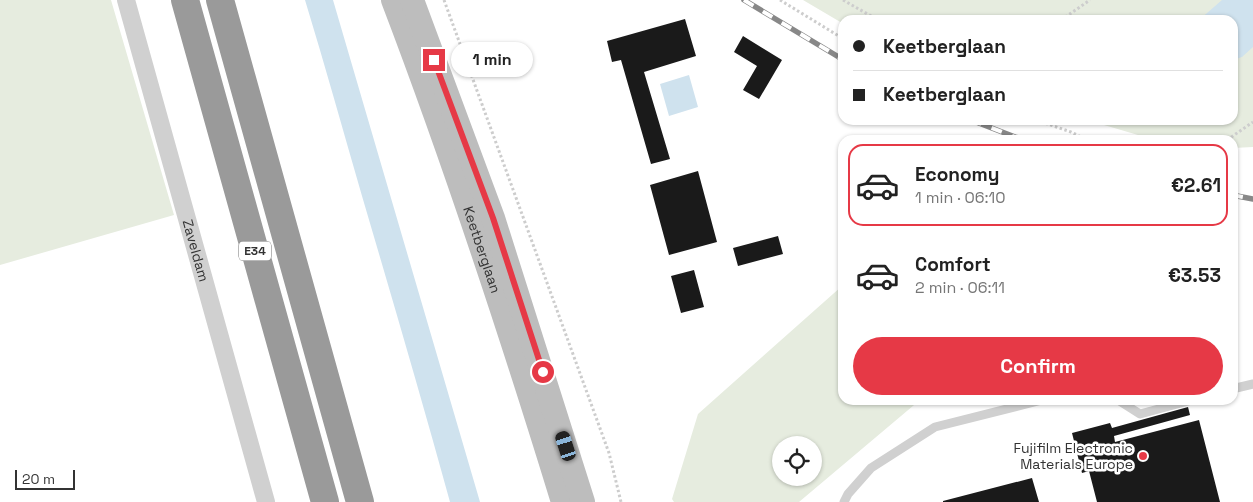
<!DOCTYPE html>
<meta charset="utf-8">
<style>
:root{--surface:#fff;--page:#f2f2f2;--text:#222;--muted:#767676;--line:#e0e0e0;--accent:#e63946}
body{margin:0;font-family:"Space Grotesk",sans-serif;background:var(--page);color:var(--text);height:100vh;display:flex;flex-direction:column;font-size:19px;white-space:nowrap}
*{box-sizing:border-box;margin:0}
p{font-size:16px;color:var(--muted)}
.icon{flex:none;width:28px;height:28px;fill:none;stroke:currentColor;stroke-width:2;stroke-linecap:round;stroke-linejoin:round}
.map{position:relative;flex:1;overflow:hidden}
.side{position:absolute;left:838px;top:135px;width:400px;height:270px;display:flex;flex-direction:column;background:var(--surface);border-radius:15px;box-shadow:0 1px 4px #0004}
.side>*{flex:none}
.hud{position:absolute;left:838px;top:15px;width:400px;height:110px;border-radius:15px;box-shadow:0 1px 4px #0004;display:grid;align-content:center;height:110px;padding:0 15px;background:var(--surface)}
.fabs{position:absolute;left:772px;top:436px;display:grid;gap:10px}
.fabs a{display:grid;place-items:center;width:50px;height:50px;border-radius:50%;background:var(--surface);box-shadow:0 1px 4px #0004;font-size:25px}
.scale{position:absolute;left:15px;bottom:12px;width:60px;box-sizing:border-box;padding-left:5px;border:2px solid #333;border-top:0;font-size:14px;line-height:18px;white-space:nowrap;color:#333;-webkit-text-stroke:4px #fff;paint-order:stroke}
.end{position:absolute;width:22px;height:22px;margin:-11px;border:6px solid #e63946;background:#fff;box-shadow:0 0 0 2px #fff}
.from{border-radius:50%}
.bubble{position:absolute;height:35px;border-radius:18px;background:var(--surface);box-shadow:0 1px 4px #0004;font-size:16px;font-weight:600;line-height:35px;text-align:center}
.car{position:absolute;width:15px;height:30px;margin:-15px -8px;border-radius:6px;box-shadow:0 0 4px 1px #0007;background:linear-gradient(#222 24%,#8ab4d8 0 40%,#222 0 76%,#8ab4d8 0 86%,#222 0)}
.hud b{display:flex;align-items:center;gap:18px;height:48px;font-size:19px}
.hud b+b{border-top:1px solid var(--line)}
.hud i{width:12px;height:12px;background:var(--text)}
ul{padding:9px 0 0;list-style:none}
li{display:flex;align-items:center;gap:15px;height:82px;margin:0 10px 8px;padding:0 5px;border:2px solid transparent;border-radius:15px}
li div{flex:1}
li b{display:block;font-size:19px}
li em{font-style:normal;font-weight:600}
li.on{border-color:var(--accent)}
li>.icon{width:45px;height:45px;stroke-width:1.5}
.button{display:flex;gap:10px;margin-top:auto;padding:10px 15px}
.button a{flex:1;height:58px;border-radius:30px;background:var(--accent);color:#fff;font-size:20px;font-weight:600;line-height:58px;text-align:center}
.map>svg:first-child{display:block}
.green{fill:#e6ecdf;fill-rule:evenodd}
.water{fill:#cfe2ee}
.building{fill:#1a1a1a}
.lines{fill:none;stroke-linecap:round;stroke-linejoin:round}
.path{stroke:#cdcdcd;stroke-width:3;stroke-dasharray:2.5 2.5;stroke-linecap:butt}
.lane{stroke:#d0d0d0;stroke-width:9}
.street{stroke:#d0d0d0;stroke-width:18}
.secondary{stroke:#bdbdbd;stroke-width:24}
.highway{stroke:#9a9a9a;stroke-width:28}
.rail-casing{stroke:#888;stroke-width:5.5}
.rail{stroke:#fff;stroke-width:4;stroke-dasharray:11;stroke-linecap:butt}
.route{stroke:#e63946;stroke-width:6}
.poi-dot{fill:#e63946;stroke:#fff;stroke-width:2}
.labels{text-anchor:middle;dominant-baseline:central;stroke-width:5;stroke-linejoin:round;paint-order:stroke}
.shield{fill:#fff;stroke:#707070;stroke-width:1}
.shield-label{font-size:12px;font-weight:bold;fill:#333}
.street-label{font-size:14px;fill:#333;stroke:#fff}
.poi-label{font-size:14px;fill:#333;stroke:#fff;text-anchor:end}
</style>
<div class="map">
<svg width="1253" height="502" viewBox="0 0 1253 502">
<rect width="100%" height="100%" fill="#fff"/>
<path class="green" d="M0,0H111L174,215L0,265Z
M803,0H1253V147L1233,148L1232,140H1155L1087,120H1232V20H842V23Z
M842,286V400H920L799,502H674L672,499L698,414ZM781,445H814V478H781Z"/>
<path class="water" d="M305,0H333L480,502H450C422,400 392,298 362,196C343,131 325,65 305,0Z
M1222,0H1253V47L1242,57L1233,60L1232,20H1199Z
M689,75L698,107L669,116L660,84Z"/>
<path class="building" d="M685,19L696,56L644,72L670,159L651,164L621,60L612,62L607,41Z
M743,36L782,60L759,99L743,90L757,66L734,52Z
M698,171L717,242L669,255L650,185Z
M778,236L783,254L738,266L733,248Z
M694,270L704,307L681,313L671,276Z
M1188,407L1190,415L1114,436L1115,442L1199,420L1220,502H1097L1089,471L1082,473L1072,433L1110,423L1112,428Z
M1032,478L1039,502H943V501Z"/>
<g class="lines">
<path class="path" d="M444,0L609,453L621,502
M780,0L842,38
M843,0L878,20
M1061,20L1090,0
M1036,120L1071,132L1087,140
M1227,140L1253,122"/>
<path class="lane" d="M1232,389L1253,384
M1118,400L1140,414L1192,400
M844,502L848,494L871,468L935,427L1042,400"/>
<path class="street" id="s1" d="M126,0L266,502"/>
<g class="secondary">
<path id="s2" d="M393,0C456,165 511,333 563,502"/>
<path d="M412,0L493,218L583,502"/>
</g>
<path class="highway" d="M185,0L325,502
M220,0L360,502"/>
<defs>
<path id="rail" d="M744,0L842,59
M971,120L1023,140
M1232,195L1253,199"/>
</defs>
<use href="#rail" class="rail-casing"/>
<use href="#rail" class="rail"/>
</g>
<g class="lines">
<path class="route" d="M434,60L493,218L543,372"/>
</g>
<circle class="poi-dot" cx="1143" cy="456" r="5"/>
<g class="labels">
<rect class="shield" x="239" y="241.5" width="32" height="19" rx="4"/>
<g class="shield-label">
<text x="255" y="251">E34</text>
</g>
<g class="street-label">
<text stroke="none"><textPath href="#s2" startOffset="265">Keetberglaan</textPath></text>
<text stroke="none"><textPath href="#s1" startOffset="260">Zaveldam</textPath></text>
</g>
<g class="poi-label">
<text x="1133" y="448">Fujifilm Electronic<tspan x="1133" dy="16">Materials Europe</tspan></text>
</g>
</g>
</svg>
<div class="fabs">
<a><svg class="icon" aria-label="locate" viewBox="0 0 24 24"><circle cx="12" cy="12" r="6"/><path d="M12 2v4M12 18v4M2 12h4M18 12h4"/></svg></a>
</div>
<div class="scale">20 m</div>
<i class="end from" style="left:543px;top:372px"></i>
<i class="end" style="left:434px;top:60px"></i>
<div class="bubble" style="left:451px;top:42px;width:82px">1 min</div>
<i class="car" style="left:566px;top:446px;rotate:342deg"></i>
<div class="hud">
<b><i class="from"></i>Keetberglaan</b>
<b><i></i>Keetberglaan</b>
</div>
<section class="side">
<ul>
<li class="on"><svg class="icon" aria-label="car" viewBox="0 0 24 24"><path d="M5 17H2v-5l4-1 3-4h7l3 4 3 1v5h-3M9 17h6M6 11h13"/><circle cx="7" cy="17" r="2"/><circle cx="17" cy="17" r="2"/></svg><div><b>Economy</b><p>1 min · 06:10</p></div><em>€2.61</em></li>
<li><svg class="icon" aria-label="car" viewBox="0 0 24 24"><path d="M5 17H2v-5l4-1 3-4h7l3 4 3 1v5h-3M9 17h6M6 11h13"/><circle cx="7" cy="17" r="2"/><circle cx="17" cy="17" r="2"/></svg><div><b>Comfort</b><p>2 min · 06:11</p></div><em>€3.53</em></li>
</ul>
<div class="button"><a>Confirm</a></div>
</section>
</div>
